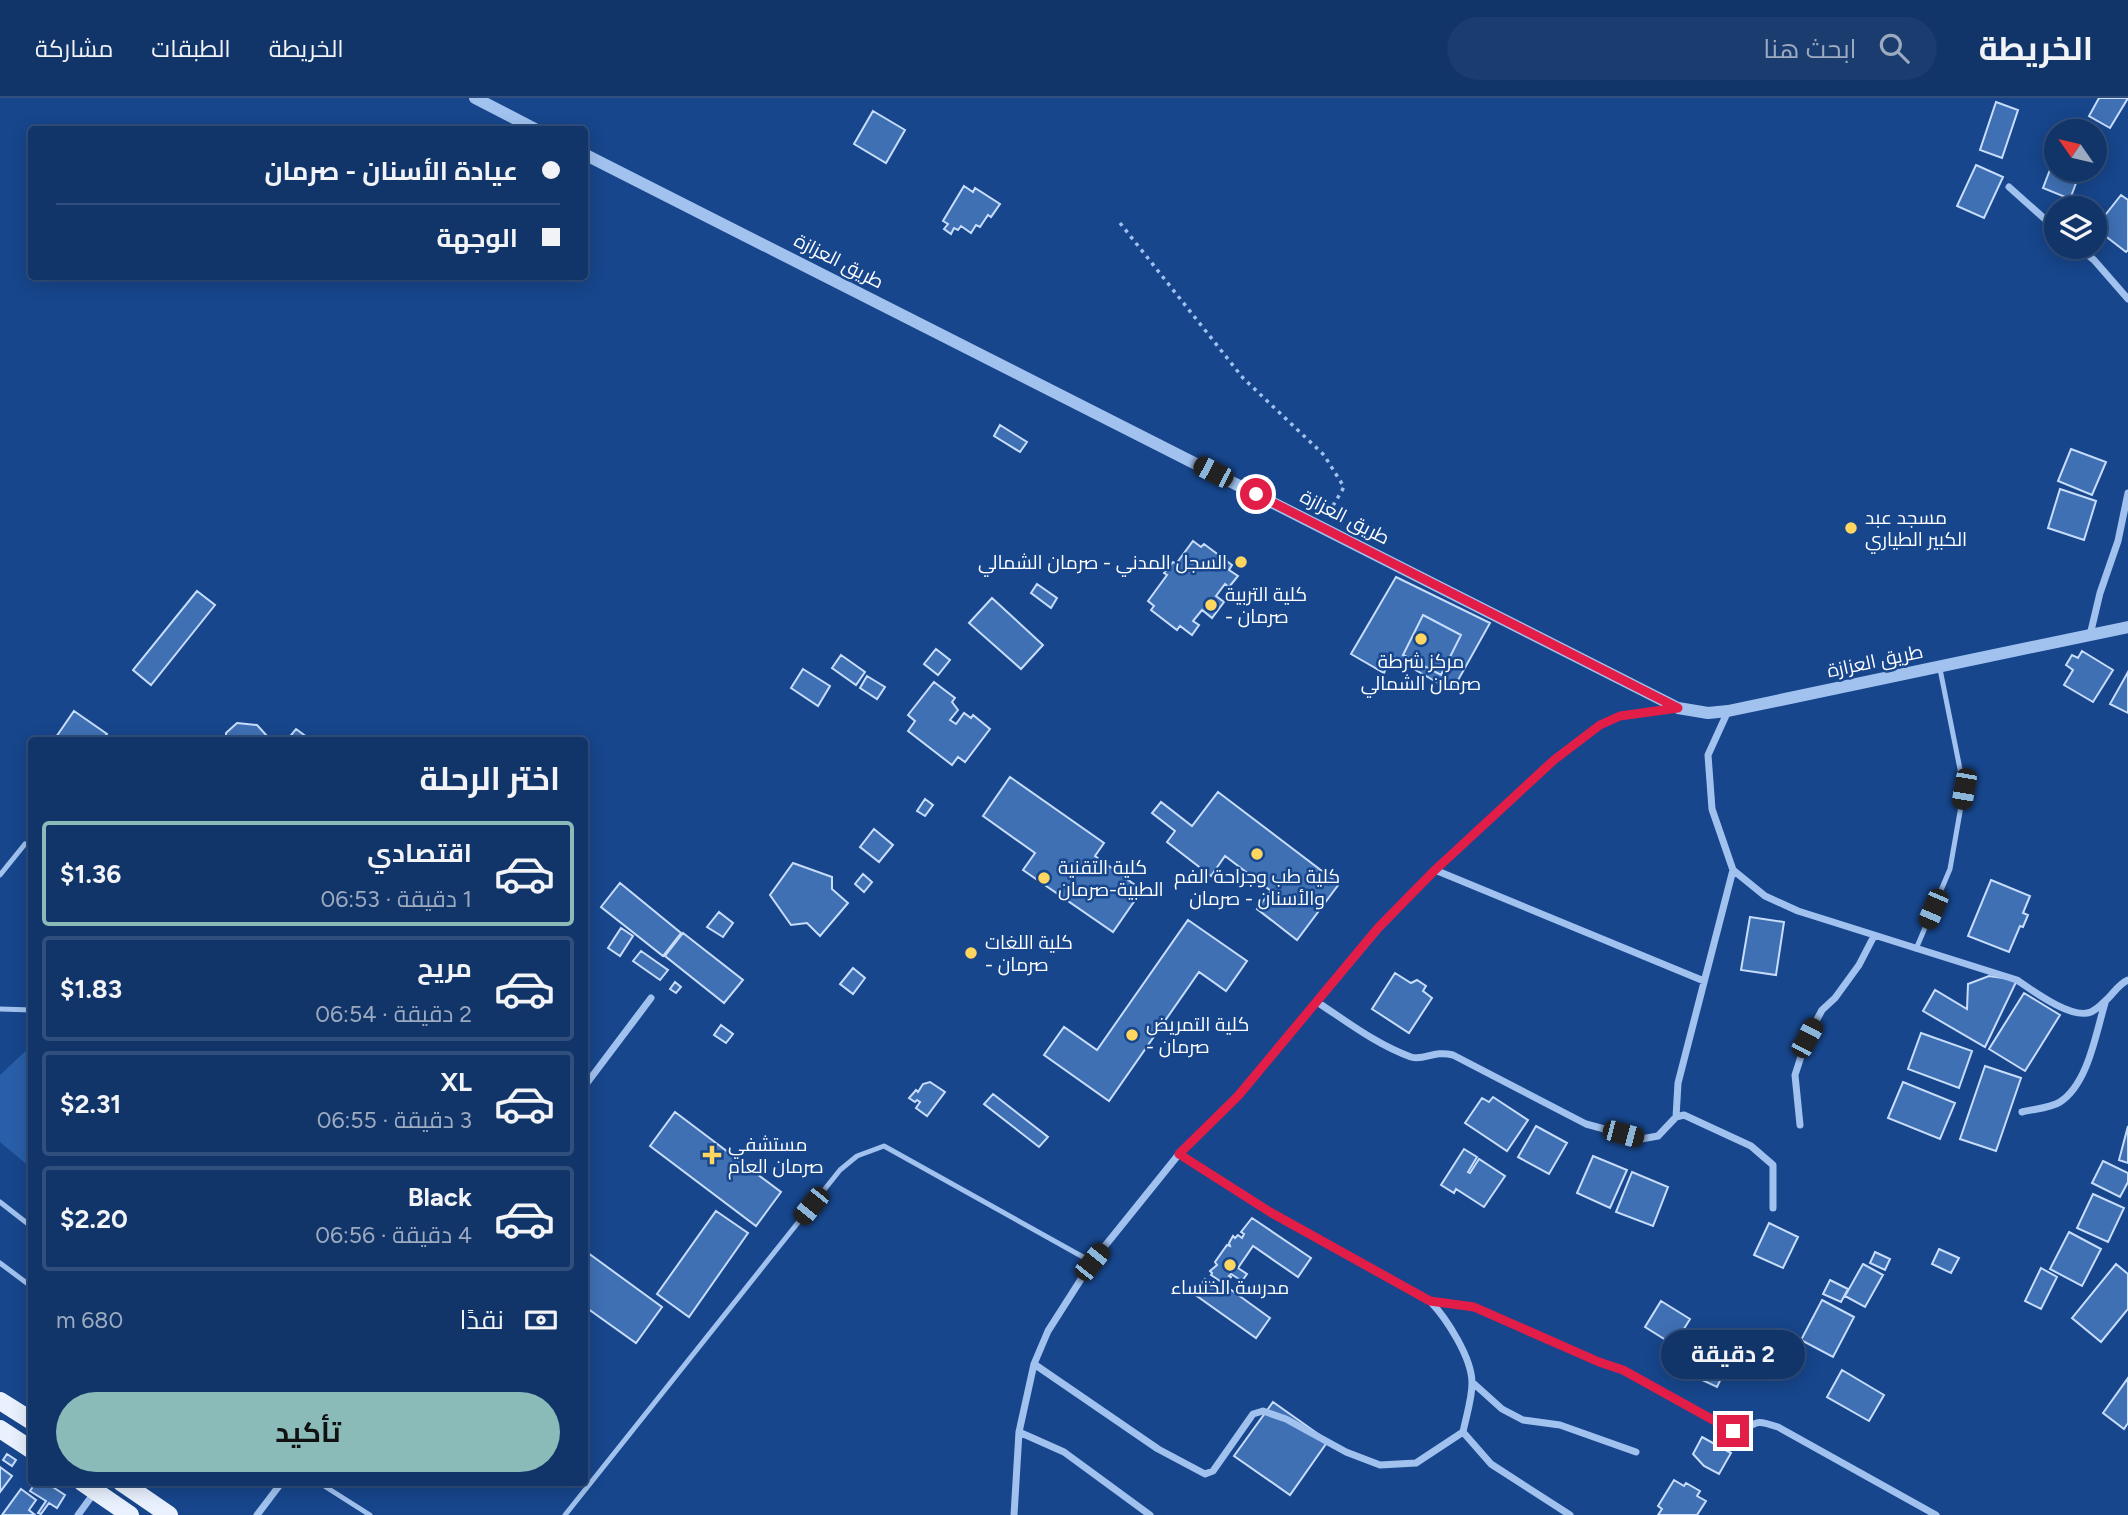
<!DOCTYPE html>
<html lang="ar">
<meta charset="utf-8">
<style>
:root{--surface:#113469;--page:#1a3c6f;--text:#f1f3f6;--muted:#9caac0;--line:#304f7d;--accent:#8bbbb9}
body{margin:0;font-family:Figtree,Cairo,sans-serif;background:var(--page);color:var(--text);direction:rtl;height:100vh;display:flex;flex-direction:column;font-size:26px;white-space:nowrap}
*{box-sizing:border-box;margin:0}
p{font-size:23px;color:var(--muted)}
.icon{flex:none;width:38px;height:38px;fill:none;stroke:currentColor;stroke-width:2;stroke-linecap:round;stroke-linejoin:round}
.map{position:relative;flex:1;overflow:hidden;direction:ltr}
.details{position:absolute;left:28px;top:639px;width:560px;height:749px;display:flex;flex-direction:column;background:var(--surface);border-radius:7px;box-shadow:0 4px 18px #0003,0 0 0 2px var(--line);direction:rtl}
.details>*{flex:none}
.banner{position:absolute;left:28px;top:28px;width:560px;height:154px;border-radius:7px;box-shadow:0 4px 18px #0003,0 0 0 2px var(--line);direction:rtl;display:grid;align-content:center;height:154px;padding:0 28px;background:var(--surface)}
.needle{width:46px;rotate:304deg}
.tools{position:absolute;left:2044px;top:21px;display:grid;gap:14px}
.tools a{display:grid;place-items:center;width:63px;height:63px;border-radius:50%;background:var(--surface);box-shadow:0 4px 18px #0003,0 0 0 2px var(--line);font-size:35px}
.end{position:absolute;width:32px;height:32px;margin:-16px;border:9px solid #e11d48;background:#fff;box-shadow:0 0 0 4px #fff}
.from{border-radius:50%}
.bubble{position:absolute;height:49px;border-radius:24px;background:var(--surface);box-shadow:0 4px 18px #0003,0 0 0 2px var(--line);font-size:23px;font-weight:700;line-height:49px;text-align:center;direction:rtl}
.car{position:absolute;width:21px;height:42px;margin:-21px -10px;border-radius:9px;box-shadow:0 0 5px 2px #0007;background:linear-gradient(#222 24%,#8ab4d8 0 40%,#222 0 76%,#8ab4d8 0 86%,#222 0)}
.banner b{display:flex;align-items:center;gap:24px;height:66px;font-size:26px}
.banner b+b{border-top:2px solid var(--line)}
.banner i{width:18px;height:18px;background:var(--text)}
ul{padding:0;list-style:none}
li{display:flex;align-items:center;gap:21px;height:105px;margin:0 14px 10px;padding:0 14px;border:4px solid var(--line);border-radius:7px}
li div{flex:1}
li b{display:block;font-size:26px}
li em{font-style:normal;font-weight:700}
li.selected{border-color:var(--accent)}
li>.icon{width:63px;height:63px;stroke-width:1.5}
h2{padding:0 28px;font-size:32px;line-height:84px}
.pay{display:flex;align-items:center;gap:18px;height:77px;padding:0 28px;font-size:26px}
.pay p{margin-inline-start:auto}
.cta{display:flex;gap:14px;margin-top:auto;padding:14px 28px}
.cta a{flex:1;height:80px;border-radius:42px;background:var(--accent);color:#111;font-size:28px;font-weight:700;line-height:80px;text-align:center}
header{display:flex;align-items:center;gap:42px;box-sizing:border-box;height:98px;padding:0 35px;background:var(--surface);border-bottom:2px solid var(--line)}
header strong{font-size:33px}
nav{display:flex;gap:38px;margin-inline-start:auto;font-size:24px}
.search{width:490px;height:63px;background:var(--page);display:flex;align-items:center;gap:18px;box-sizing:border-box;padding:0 24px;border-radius:38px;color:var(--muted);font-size:26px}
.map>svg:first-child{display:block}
.green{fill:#295faa}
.building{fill:#3f70b4;stroke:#c7ddfb;stroke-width:2}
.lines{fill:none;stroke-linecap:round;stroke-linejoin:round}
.path{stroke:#a1c2ef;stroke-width:3.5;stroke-dasharray:3.5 5;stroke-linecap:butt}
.service{stroke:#a1c2ef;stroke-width:5}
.minor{stroke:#a1c2ef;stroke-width:7}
.tertiary{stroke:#a1c2ef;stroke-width:12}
.primary{stroke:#e9f1ff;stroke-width:18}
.route{stroke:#e11d48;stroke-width:9}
.poi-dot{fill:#ffd65f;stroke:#17468c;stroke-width:2.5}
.labels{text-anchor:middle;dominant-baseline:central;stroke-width:5;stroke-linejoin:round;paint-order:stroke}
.street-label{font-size:19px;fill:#fff;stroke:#17468c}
.poi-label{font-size:19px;fill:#fff;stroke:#17468c;text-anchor:start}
</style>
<header>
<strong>الخريطة</strong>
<div class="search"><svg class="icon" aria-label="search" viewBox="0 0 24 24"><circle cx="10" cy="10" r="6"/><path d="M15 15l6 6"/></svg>ابحث هنا</div>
<nav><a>الخريطة</a><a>الطبقات</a><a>مشاركة</a></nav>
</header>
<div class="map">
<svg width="2128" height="1417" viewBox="0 0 2128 1417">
<rect width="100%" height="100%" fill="#17468c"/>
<path class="green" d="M31,948V1070L0,1044V977Z"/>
<path class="building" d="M2099,0H2128L2110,30L2089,18Z
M1996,4L2018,12L2002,60L1980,52Z
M873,13L905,32L886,65L854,46Z
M2056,56V72H2081L2070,101L2043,90Z
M1976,67L2003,79L1984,120L1957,108Z
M964,88L973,94L975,90L1000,106L991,119L988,117L980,129L976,127L971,135L961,128L958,132L954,130L951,136L944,131L948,126L943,123Z
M2121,97L2128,102V152L2126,154L2095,130Z
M1000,327L1027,344L1020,354L994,338Z
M2071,351L2106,364L2092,397L2058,383Z
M2060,391L2096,403L2084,442L2048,430Z
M1193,443L1201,449L1204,446L1232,467L1229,472L1238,478L1229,489L1225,486L1216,498L1224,504L1212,520L1202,512L1193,523L1199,527L1192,537L1180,528L1177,532L1151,512L1154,508L1148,503L1167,477L1164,475L1173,464L1176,466Z
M1396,479L1490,525L1452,593L1391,558L1384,575L1351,556Z
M1037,486L1057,500L1051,510L1031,495Z
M197,493L215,507L151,587L133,572Z
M992,500L1043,547L1021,571L969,525Z
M1423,517L1461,537L1441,577L1403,557Z
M936,551L950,562L938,577L924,566Z
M2082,553L2113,572L2093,604L2064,587L2073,572L2066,567L2072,557L2078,560Z
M841,557L865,574L856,587L832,570Z
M803,571L830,588L818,608L791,590Z
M2128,574V615L2110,606Z
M867,578L885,589L877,601L860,590Z
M934,584L955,600L952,604L958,612L950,622L956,626L964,615L971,620L973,617L990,631L965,664L958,659L952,667L908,633L915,623L908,617Z
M74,613L107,636L102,642H54Z
M237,625L257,627L267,638V642H226V635Z
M296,631L311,642H287Z
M1010,679L1104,745L1095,758L1142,792L1113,834L1023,772L1035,755L983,718Z
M1218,694L1339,786L1297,842L1257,811L1271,793L1225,758L1211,778L1167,744L1175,733L1152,715L1161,704L1192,728Z
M925,701L933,707L925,718L917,713Z
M874,731L893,747L879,764L860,749Z
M793,765L832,779V791L848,805L820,838L807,825L791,827L770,797Z
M863,776L872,784L864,794L855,786Z
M1991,782L2030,798L2023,815L2028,817L2023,829L2020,828L2009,854L1968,838Z
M620,785L681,835L663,858L601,809Z
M719,814L733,825L723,839L707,829Z
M1750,819L1784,824L1776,877L1741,872Z
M1188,822L1247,863L1226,893L1199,874L1109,1003L1044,957L1064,929L1097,952Z
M621,830L633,838L620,858L608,850Z
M683,835L743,882L724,905L665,858Z
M641,853L668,872L660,882L633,863Z
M853,870L865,880L853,896L840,886Z
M1395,875L1411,885L1417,882L1426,888L1423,893L1432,900L1409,935L1372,911Z
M1989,878L2017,882L1985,949L1923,913L1935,892L1967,911L1968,886Z
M675,884L681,889L676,895L670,891Z
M2024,895L2060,917L2025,973L1989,951Z
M721,927L733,936L726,945L714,937Z
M1921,935L1972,953L1959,990L1908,971Z
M1985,968L2021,980L1996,1053L1960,1041Z
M930,984L945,994L927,1018L916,1010L920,1004L917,1002L915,1004L909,1000L916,992L918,994L923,986Z
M1903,984L1955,1005L1940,1041L1888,1020Z
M993,996L1048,1039L1039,1049L984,1006Z
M1493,999L1528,1022L1507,1053L1465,1025L1482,1000L1489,1004Z
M675,1014L781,1094L756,1128L650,1048Z
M1536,1028L1567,1045L1549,1076L1518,1059Z
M2128,1028V1065L2119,1062Z
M1464,1051L1477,1059L1468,1074L1470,1075L1479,1061L1505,1078L1484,1109L1456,1091L1454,1095L1441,1087Z
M1593,1058L1627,1072L1610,1110L1577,1095Z
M2103,1063L2128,1075V1084L2120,1099L2092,1085Z
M1632,1074L1668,1089L1653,1128L1616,1114Z
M2093,1096L2124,1110L2108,1144L2077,1130Z
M716,1113L748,1135L689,1219L657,1196Z
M1252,1120L1311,1160L1298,1179L1253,1148L1238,1170L1247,1176L1242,1183L1231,1176L1229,1178L1231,1179L1226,1187L1211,1177L1212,1175L1210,1173L1217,1167L1215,1164L1227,1147L1230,1148L1229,1145L1233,1138L1235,1140L1238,1137L1242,1140L1244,1136L1241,1134Z
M1769,1125L1798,1139L1783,1170L1754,1157Z
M2069,1134L2101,1151L2082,1188L2050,1171Z
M1939,1151L1959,1160L1951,1175L1932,1166Z
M584,1152L662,1209L636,1245L584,1208Z
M1875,1154L1890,1161L1885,1172L1870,1165Z
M1863,1166L1883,1177L1865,1209L1845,1198Z
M2116,1166L2128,1176V1211L2101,1244L2072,1220Z
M2041,1170L2057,1179L2041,1211L2025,1203Z
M1205,1181L1219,1191L1223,1186L1270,1220L1256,1240L1194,1196Z
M1830,1182L1848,1191L1841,1204L1823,1196Z
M1822,1202L1854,1219L1833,1259L1801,1242Z
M1661,1203L1690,1221L1674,1247L1645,1229Z
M1697,1249L1729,1264L1717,1289L1685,1274Z
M1842,1272L1884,1297L1869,1323L1827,1299Z
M2128,1280V1325L2124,1331L2103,1315Z
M1273,1304L1328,1343L1290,1397L1234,1358Z
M1702,1339L1731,1355L1719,1376L1704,1368L1693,1356Z
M7,1356L16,1362L12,1368L3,1362Z
M0,1369L12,1378L0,1394Z
M1674,1382L1684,1388L1686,1385L1700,1393L1697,1398L1706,1403L1697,1417H1658L1662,1411L1658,1408Z
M36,1384H45L65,1397L57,1410L49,1405L41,1416L38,1415L46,1403L30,1393Z
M21,1391L36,1402L29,1412L35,1417H2Z"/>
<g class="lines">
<path class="path" d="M1120,125L1243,280L1324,357L1344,389L1327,418"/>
<path class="service" d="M0,777L25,746
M1916,851L1950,771L1964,691L1940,571
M0,911L32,912
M0,1104L32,1129
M0,1165L32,1189
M318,1384L370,1417
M565,1417L840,1072L857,1058L884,1048L1092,1164"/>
<path class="minor" d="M2009,89L2056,131
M2078,149L2094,162L2128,201
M2090,537L2100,495L2118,443L2128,395
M1728,613L1708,657L1712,711L1733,772L1765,798L1798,813L2017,882C2033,893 2072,922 2091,914C2095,912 2101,907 2104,904C2113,897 2117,887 2128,882
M1435,772L1704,883
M1317,904C1346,923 1377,947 1411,959C1425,963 1433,952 1453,957L1586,1026L1641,1041L1658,1038L1676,1019L1684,1017L1751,1048L1773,1067V1110
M584,989L651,900
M2022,1014C2033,1011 2051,1010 2060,1004C2088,986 2096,935 2105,905
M1676,1019L1678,985L1733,772
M1800,1027L1795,977L1807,940L1822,912L1835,900L1859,867L1874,838
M1179,1056L1270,1114L1430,1203C1447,1221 1472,1260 1472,1285C1472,1301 1466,1319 1463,1334L1491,1366L1570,1417
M1430,1203L1474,1209L1599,1264L1623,1272L1738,1335C1758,1324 1754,1321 1778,1329L1936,1417
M1034,1266L1158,1351L1205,1376L1213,1373L1253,1316L1263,1313L1286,1321L1346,1354L1380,1367L1416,1365L1463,1334
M1472,1284L1502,1311L1523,1322L1560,1327L1636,1354
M1019,1334L1064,1354L1150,1417
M78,1417L94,1395
M257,1417L282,1384
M1014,1417L1019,1334L1034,1266L1048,1233L1092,1164L1179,1056L1238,998L1379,830L1435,772L1554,662L1600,627L1620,618L1673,610"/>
<path class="tertiary" d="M475,0L537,32
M584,56L1678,610L1708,615L1728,613L2128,529"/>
<path class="primary" d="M0,1303L32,1323
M0,1331L32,1352
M82,1384L130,1417
M121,1384L169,1417"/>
</g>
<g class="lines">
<path class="route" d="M1256,396L1678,610L1620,618L1600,627L1554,662L1435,772L1378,830L1238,998L1179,1056L1270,1114L1430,1203L1474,1209L1599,1264L1623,1272L1733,1333"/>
</g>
<g class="poi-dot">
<circle cx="1851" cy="430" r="7"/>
<circle cx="1241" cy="464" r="7"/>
<circle cx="1211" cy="507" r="7"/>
<circle cx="1421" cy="541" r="7"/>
<circle cx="1257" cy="756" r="7"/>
<circle cx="1044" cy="780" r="7"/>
<circle cx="971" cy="855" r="7"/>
<circle cx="1132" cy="937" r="7"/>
<path d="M708.5 1046.5h7v7h7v7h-7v7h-7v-7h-7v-7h7z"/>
<circle cx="1230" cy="1167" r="7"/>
</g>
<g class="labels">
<g class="street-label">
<text transform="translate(839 163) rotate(27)">طريق العزازة</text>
<text transform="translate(1345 419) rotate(27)">طريق العزازة</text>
<text transform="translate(1875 563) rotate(-12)">طريق العزازة</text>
</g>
<g class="poi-label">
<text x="1865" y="419">مسجد عبد<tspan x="1865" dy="22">الكبير الطياري</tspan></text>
<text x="1227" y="464" text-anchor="end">السجل المدني - صرمان الشمالي</text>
<text x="1225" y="496">كلية التربية<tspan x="1225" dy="22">- صرمان</tspan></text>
<text x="1421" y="563" text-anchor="middle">مركز شرطة<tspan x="1421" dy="22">صرمان الشمالي</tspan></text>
<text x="1058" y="769">كلية التقنية<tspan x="1058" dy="22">الطبية-صرمان</tspan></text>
<text x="1257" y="778" text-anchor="middle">كلية طب وجراحة الفم<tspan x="1257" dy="22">والأسنان - صرمان</tspan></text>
<text x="985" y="844">كلية اللغات<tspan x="985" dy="22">- صرمان</tspan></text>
<text x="1146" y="926">كلية التمريض<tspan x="1146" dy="22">- صرمان</tspan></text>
<text x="728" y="1046">مستشفي<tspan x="728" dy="22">صرمان العام</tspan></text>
<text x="1230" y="1189" text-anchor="middle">مدرسة الخنساء</text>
</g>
</g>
</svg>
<div class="tools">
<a><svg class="needle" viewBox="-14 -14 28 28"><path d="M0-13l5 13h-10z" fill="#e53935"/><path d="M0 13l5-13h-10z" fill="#9caac0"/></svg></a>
<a><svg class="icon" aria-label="layers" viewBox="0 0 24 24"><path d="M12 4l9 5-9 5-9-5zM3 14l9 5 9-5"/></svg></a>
</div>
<i class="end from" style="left:1256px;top:396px"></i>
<i class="end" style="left:1733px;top:1333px"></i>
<div class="bubble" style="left:1661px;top:1232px;width:144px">2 دقيقة</div>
<i class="car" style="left:1213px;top:374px;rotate:297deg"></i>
<i class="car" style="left:1964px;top:691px;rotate:190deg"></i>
<i class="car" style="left:1933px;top:811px;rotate:203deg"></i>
<i class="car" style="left:1807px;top:940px;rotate:28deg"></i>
<i class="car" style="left:1623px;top:1036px;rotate:105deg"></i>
<i class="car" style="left:811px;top:1108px;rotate:219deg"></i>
<i class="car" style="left:1092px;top:1164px;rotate:39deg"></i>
<div class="banner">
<b><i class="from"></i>عيادة الأسنان - صرمان</b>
<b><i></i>الوجهة</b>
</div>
<section class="details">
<h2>اختر الرحلة</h2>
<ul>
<li class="selected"><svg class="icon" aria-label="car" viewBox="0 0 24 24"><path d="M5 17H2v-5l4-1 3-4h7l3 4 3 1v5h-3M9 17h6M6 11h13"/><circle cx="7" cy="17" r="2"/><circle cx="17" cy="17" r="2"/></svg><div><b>اقتصادي</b><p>1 دقيقة · 06:53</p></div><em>$1.36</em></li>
<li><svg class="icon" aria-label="car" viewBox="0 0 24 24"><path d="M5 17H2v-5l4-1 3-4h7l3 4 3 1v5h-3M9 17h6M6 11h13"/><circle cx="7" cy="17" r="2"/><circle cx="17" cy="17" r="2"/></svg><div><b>مريح</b><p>2 دقيقة · 06:54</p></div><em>$1.83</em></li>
<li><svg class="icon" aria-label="car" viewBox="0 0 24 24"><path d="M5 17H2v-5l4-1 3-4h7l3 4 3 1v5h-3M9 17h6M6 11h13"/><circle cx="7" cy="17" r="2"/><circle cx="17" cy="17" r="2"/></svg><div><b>XL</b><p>3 دقيقة · 06:55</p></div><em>$2.31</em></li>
<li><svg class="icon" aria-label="car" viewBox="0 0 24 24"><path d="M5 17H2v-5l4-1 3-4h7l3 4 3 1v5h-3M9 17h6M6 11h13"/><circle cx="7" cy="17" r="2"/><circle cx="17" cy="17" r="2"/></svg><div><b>Black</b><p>4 دقيقة · 06:56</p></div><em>$2.20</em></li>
</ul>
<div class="pay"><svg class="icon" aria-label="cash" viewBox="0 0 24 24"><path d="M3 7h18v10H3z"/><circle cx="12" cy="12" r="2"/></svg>نقدًا<p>680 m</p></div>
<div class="cta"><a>تأكيد</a></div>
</section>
</div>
